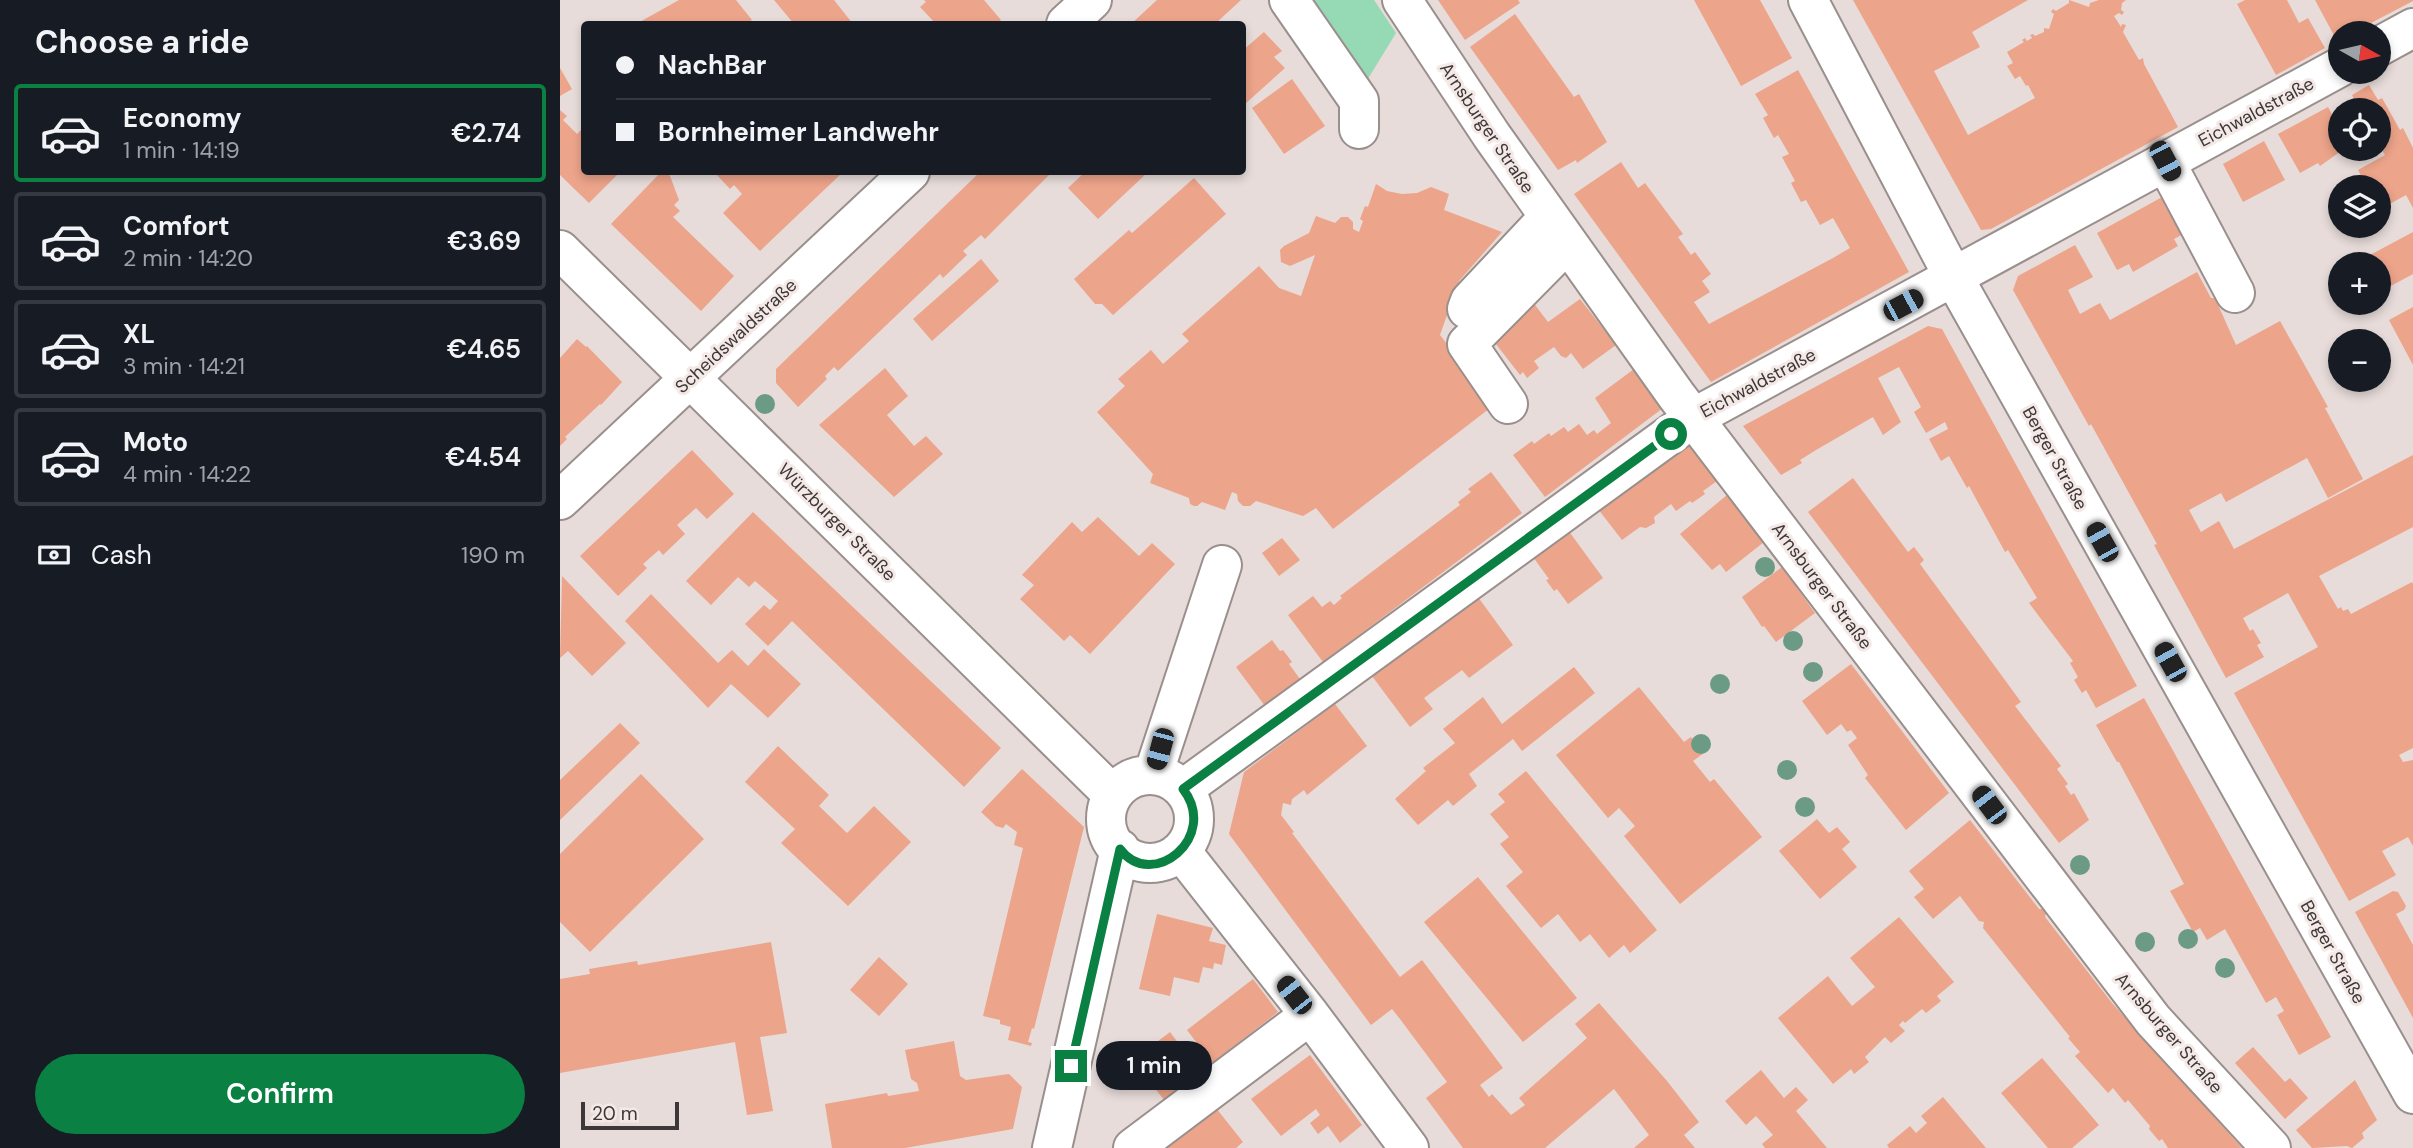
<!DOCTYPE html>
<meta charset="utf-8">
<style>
:root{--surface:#171b24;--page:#242831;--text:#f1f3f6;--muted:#9ea1a6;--line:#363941;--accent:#0b8043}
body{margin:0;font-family:"DM Sans",sans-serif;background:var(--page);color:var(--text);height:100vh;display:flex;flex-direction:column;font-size:26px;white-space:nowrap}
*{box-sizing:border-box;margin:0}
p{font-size:23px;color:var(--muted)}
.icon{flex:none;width:38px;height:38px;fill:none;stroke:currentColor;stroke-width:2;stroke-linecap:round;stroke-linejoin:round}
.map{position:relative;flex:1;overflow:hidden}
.panel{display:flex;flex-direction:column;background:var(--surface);width:560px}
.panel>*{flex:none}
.banner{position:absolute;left:21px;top:21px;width:665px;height:154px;border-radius:7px;box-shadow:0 4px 10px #0003;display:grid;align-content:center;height:154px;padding:0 35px;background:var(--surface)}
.needle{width:46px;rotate:98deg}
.tools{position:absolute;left:1768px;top:21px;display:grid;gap:14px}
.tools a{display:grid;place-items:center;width:63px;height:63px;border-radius:50%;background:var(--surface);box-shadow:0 4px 10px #0003;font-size:35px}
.scale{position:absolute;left:21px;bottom:18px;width:98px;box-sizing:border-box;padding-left:7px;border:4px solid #3c3837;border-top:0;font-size:19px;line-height:24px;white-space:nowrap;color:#3c3837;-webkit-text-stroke:5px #f4e9e6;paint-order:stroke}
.end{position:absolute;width:32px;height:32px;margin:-16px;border:9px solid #0b8043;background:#fff;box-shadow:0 0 0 4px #fff}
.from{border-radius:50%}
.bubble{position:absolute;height:49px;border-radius:24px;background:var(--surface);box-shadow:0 4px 10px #0003;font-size:23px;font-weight:600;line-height:49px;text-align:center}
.car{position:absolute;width:21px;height:42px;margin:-21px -10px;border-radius:9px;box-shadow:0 0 5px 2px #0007;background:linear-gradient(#222 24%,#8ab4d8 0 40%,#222 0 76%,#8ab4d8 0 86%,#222 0)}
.banner b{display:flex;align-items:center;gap:24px;height:66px;font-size:26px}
.banner b+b{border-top:2px solid var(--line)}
.banner i{width:18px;height:18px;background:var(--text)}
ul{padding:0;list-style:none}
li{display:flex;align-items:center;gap:21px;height:98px;margin:0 14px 10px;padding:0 21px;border:4px solid var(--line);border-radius:7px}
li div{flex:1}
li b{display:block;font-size:26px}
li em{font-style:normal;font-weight:600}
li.current{border-color:var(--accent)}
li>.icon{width:63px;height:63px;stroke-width:1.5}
h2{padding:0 35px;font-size:32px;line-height:84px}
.pay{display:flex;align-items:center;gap:18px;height:77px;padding:0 35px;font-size:26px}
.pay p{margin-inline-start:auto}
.primary-button{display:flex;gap:14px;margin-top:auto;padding:14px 35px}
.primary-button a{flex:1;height:80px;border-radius:42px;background:var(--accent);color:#fff;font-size:28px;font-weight:600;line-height:80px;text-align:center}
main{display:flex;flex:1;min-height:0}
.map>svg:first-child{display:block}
.green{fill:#95dab5}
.building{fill:#eca48a}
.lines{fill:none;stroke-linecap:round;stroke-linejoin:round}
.minor-casing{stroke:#998f8c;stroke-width:42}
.minor{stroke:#fff;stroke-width:38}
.tree{fill:#6b9a85}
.route{stroke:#0b8043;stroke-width:9}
.labels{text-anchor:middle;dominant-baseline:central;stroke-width:6;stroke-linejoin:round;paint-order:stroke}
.street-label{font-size:18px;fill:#3c3837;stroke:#f4e9e6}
</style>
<main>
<section class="panel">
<h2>Choose a ride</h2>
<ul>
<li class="current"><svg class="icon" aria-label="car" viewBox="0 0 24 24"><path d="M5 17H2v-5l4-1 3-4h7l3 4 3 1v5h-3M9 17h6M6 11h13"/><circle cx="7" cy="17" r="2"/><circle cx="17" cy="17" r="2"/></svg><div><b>Economy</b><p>1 min · 14:19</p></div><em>€2.74</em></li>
<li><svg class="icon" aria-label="car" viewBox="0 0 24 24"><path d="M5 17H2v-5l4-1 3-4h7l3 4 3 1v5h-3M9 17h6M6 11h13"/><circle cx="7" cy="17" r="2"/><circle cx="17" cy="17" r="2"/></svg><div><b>Comfort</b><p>2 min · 14:20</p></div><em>€3.69</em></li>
<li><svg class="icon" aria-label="car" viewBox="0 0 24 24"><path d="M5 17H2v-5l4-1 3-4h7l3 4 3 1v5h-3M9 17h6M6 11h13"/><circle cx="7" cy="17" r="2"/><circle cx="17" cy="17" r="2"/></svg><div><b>XL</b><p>3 min · 14:21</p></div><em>€4.65</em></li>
<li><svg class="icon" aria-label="car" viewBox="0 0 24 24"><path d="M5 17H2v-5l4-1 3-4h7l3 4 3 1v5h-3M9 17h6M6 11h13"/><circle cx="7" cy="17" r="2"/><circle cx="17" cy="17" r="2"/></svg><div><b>Moto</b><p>4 min · 14:22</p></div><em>€4.54</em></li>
</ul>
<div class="pay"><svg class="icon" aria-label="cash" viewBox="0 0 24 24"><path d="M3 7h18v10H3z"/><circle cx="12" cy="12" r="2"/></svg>Cash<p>190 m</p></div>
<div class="primary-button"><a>Confirm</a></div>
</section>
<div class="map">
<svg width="1853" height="1148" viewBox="0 0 1853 1148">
<rect width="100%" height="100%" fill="#e7dcd9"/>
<path class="green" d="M749,0H814L836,33L806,82Z"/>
<path class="building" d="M119,0H176L192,20L184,24H76Z
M214,0H274L293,24H234Z
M364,0H424L441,20L436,24H376L360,7L366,2Z
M597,0H681L655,24H571Z
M878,0H958L960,3L905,40Z
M1134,0H1200L1232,58L1181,86Z
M1293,0H1468L1412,32L1420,47L1374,71L1408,135L1475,98L1468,85L1466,86L1460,76L1455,79L1447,66L1453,63L1447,52L1464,42L1462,40L1465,38L1467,41L1472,38L1470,35L1473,34L1475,36L1484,32V28L1489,29L1494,14L1491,12L1493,9L1496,11L1509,3V0L1529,7L1530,3L1539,0H1566L1562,3L1561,10L1564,12L1562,15L1559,13L1554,16L1561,27L1562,24L1566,25L1563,32L1579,60L1583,58L1584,64L1618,127L1431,229L1421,230Z
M1685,0H1727L1739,23L1748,18L1765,48L1716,75L1677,4Z
M1755,0H1853V1L1792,33H1780V40L1777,41Z
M955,14L1014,97L1019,94L1047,142L1017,163L1016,160L998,170L910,47Z
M704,32L722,51L714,57L725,68L685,104L682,102V51Z
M0,68L12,89L0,96Z
M1238,70L1349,272L1151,382L1014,194L1061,162L1078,188L1085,183L1123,234L1118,237L1131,255L1135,252L1151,274L1142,281L1150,292L1134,302L1149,324L1273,258L1290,248L1273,218L1260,225L1246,200L1241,202L1231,183L1235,181L1222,157L1229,154L1218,135L1214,138L1203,118L1208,115L1195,94Z
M732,79L765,126L724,154L692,108Z
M1809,85L1818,100L1822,98L1840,130L1843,128L1853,148V208L1846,195L1819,210L1818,187H1807L1798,170L1825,155L1818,143V110H1800L1792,95Z
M1768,107L1780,129V149H1784L1760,166L1758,163L1740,173L1718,134Z
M0,110L7,116L3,120L17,134L22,129L24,132V172H60L29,203L0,175Z
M1704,141L1725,180L1683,202L1663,164Z
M101,172H105L110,176L119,200L114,205L120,211L113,217L174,276L141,311L51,224Z
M156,172H283L200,251L163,213L182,194L174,185L170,189L155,173Z
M420,172H492L425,239L421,235L403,251L407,255L383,278L380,274L278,371L274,367L265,376L267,379L238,407L216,383V369Z
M525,172H588L538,219L508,188Z
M634,178L666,214L553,315L542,304H535L514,279L569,230L572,233Z
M816,184L827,191L842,194L857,193L871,187L889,194L884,210L942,232L899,281L880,335L934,405L773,529L756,508L743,516L696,501L690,506H683L678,501L677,494L672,492L665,510L642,502L637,506H634L630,504L629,498L590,483L593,474L537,412L565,386L558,379L591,350L603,364L629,341L622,334L699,266L719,288L741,296L755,255L730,266L721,262L720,250L724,246L749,233L756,216L775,223L781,217H788L793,222V229L799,232L803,221L800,219L805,206L808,207Z
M1604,196L1625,233L1614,239L1618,246L1573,272L1569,264L1557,270L1537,233Z
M1853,232V274L1818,293V264H1798L1797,262Z
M1515,245L1533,277L1508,290L1520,314L1540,303L1550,320L1637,272L1651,298H1655L1676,345L1720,321L1768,407L1765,408L1803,479L1768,498L1747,458L1666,502L1661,493L1629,510L1641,532L1659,521L1674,549L1853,455V527L1759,576L1778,609L1781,607L1783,611L1788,609L1791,614L1852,582L1853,584V748L1839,755L1843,762L1853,760V846L1848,837L1822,851L1836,875L1789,901L1674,693L1758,647L1728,593L1683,618L1690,631L1693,629L1695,633L1701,643L1697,645L1704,657L1666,678L1594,545L1597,544L1531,424L1529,426L1453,290L1458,276Z
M421,259L439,281L372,341L353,319Z
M969,297L988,322L1020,299L1056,345L1023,369L1011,353L1006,358L1001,356L994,347L974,361L979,368L967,378L963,372L960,375L929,335Z
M1853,307V365L1829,320Z
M1368,326L1382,329L1577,686L1536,708L1526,690L1522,693L1514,680L1518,677L1510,663L1513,661L1469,603L1477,598L1448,550L1445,552L1409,486L1407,488L1389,456L1381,461L1369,439L1388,429L1385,422L1366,433L1354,412L1361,407L1339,367L1318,378L1341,422L1323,435L1313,417L1256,450L1240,460L1242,463L1221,475L1183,426Z
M17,339L26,347L27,346L62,382L41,405L40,404L5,437L7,439L0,446V358Z
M325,368L348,396L327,415L354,446L366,436L383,454L334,497L259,425Z
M1074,369L1103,408L985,497L953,455L972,441L974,444L989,433L991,436L1004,427L1008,432L1019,424L1027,435L1034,430L1037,434L1051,423L1035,398Z
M1127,441L1157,481L1143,491L1145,494L1132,503L1130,501L1116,511L1111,504L1094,517L1095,523L1086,528L1080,527L1062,540L1038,509Z
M132,450L174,494L147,519L136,508L117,525L125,534L103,555L99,550L83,564L87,568L58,596L20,556Z
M931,472L962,513L763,662L728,615L753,596L762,607L770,601L774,605L782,598L780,596L900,505L898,502L911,492L908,489Z
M1293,478L1348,552L1354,547L1364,560L1360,564L1461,702L1455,706L1501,766L1497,769L1508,784L1505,786L1511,795L1514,793L1529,820L1499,843L1248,512Z
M1167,495L1204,542L1166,572L1160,564L1152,570L1120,534Z
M193,512L441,748L404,787L232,621L208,646L185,624L204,605L210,610L218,601L195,581L189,587L178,577L151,605L126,581Z
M538,517L579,556L592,543L615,564L530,654L510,635L504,641L460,599L474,585L462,575L512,522L522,532Z
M1008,530L1043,578L1008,604L997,589L994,591L986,580L989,579L973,557Z
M722,538L740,560L719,576L702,553Z
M1222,567L1255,613L1216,642L1204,626L1202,627L1182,597Z
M2,576L66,643L32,676L8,651L0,658Z
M91,594L158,663L172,650L188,666L204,649L241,684L208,718L171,684L148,708L65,621Z
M918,597L953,645L909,678L902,670L864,698L873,709L850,727L812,676Z
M712,640L720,651L723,650L732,662L729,664L740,679L705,706L676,667Z
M1291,664L1389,793L1346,830L1305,778L1308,775L1288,745L1297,738L1291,730L1287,732L1281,724L1267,735L1242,701Z
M1014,667L1035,693L962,751L953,739L909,774L917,786L893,806L888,800L858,825L835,799L866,771L863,768L895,743L883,729L923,697L942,724Z
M1079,687L1124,742L1131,737L1144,753L1133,761L1150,782L1154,779L1202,837L1120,904L1064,836L1075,826L1059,808L1048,818L996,755Z
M1584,698L1771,1037L1739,1055L1717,1015L1724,1011L1716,997L1706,1003L1665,929L1647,940L1640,928L1633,932L1610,891L1624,884L1559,762H1557L1536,725Z
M775,704L807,746L747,795L744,790L732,799L731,805L723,803L721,815L734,832L732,833L840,977L862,960L943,1068L920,1085L929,1097L932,1094L951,1115L965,1105L959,1098L1027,1038L1015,1024L1039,1003L1107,1081L1139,1122L1124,1135L1135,1148H1074L1089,1135L1054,1089L985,1148H903L866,1098L887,1082L840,1019L832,1009L811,1025L669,834L684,772Z
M60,723L80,743L0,820V780Z
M218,746L269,795L259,806L287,833L314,806L351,842L288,906L221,843L235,829L185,782Z
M462,769L524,827L474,1029L472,1028L468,1042L472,1043L471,1046L448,1040L451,1027L440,1024V1020L423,1016L463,848L454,845L457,832L446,824L443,828L436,826L421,812Z
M966,771L1097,930L1070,953L1064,945L1049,958L1030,934L1020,942L998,914L981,928L946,886L963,872L940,844L949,837L930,814L945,802L938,794Z
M81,774L144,839L30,952L0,922V854Z
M1257,819L1269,833L1277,827L1290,842L1282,849L1297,867L1260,899L1219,851Z
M1410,820L1479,909H1487L1485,917L1552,1003L1682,1148H1608L1602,1139L1599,1141L1589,1129L1590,1126L1568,1100L1565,1103L1553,1088L1548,1093L1515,1056L1520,1052L1508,1038L1510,1037L1423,928L1424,922L1419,921L1400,896L1373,919L1354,897L1364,889L1349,871Z
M918,877L1017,998L963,1042L864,922Z
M1833,891L1838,892L1846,906L1844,910L1836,914L1853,945V1018L1795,912Z
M597,914L653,928L649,941L666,945L662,965L654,963L653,969L643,967L639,983L614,977L610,996L579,989Z
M1339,917L1394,982L1377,996L1381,1001L1366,1013L1362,1009L1345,1023L1343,1021L1339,1025L1345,1031L1331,1043L1325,1037L1305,1057L1309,1062L1294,1074L1291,1069L1273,1084L1218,1018L1268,976L1292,1006L1315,987L1290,958Z
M211,942L227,1033L200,1037L213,1111L187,1115L175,1042L0,1073V979L30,974L29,969L77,961L78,965Z
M319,957L348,984L319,1016L290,990Z
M693,979L718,1012L652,1063L627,1030Z
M610,1032L640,1072L604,1100L573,1060Z
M394,1041L400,1076L406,1080L449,1074L462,1087L453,1129L345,1148H272L265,1104L327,1093L328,1096L359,1091L357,1083L351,1079L345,1050Z
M1693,1047L1725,1082L1730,1078L1748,1098L1725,1119L1675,1063Z
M750,1055L802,1125L780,1143L768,1126L758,1134L750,1123L760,1115L756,1109L721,1136L691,1099Z
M1482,1058L1539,1125L1512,1148H1488L1441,1093Z
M1201,1070L1224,1098L1236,1087L1248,1100L1236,1111L1267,1148H1205L1202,1144L1213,1135L1196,1116L1186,1125L1165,1101Z
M1795,1080L1817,1120L1802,1133L1804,1138L1792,1148L1787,1146L1752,1148L1736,1130Z
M1383,1097L1426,1148H1329L1327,1145L1350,1126L1356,1133L1367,1123L1361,1116Z
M656,1108L683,1142L676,1148H605Z"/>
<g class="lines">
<defs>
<path id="minor" d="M729,0L799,101V129
M842,0L932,136L1116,395L1593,1020L1711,1148
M1248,0L1394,278L1853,1094
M506,24L532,0
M1818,47L1853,28
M1605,161L1675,293
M0,250L553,795
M907,309L910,301L989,217
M948,404L907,344L1007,243
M0,500L350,172
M593,775L662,565
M546 819a44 44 0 1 1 88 0a44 44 0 1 1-88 0Z
M623,789L1133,418L1780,67
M621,851L750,1015L849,1148
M492,1148L560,849
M573,1148L750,1015"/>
</defs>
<use href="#minor" class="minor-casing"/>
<use href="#minor" class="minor"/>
</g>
<g class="tree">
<circle cx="205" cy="404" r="10"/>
<circle cx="1205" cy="567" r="10"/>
<circle cx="1233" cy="641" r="10"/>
<circle cx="1253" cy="672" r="10"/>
<circle cx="1160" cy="684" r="10"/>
<circle cx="1141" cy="744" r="10"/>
<circle cx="1227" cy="770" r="10"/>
<circle cx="1245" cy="807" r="10"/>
<circle cx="1520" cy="865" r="10"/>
<circle cx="1628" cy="939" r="10"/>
<circle cx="1585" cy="942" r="10"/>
<circle cx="1665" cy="968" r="10"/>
</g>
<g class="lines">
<path class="route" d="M511,1066L560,849C592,892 660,837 623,789L1111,434"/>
</g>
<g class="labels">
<g class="street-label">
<text transform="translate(1696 112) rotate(-28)">Eichwaldstraße</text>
<text transform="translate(927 128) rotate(56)">Arnsburger Straße</text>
<text transform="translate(176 336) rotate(-43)">Scheidswaldstraße</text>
<text transform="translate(1198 383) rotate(-28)">Eichwaldstraße</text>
<text transform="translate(1495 458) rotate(61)">Berger Straße</text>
<text transform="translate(277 522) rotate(45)">Würzburger Straße</text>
<text transform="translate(1262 586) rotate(53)">Arnsburger Straße</text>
<text transform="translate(1773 952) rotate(61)">Berger Straße</text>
<text transform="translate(1609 1033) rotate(49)">Arnsburger Straße</text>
</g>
</g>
</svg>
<div class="tools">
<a><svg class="needle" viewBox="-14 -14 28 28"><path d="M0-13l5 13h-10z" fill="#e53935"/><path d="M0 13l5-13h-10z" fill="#9ea1a6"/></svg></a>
<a><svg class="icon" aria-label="locate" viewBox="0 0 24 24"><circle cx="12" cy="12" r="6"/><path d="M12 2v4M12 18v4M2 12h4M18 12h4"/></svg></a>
<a><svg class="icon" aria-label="layers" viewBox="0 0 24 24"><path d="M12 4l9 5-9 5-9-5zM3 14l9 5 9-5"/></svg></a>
<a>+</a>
<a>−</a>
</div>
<div class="scale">20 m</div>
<i class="end from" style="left:1111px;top:434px"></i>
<i class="end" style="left:511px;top:1066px"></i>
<div class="bubble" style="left:536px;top:1041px;width:116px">1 min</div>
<i class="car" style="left:1605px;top:161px;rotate:152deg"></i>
<i class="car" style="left:1343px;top:305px;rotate:62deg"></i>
<i class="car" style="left:1542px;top:542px;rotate:331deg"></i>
<i class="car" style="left:1610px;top:662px;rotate:331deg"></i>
<i class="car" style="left:600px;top:749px;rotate:195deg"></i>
<i class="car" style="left:1429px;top:805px;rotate:323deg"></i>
<i class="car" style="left:734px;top:995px;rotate:322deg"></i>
<div class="banner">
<b><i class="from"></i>NachBar</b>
<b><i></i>Bornheimer Landwehr</b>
</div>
</div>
</main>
